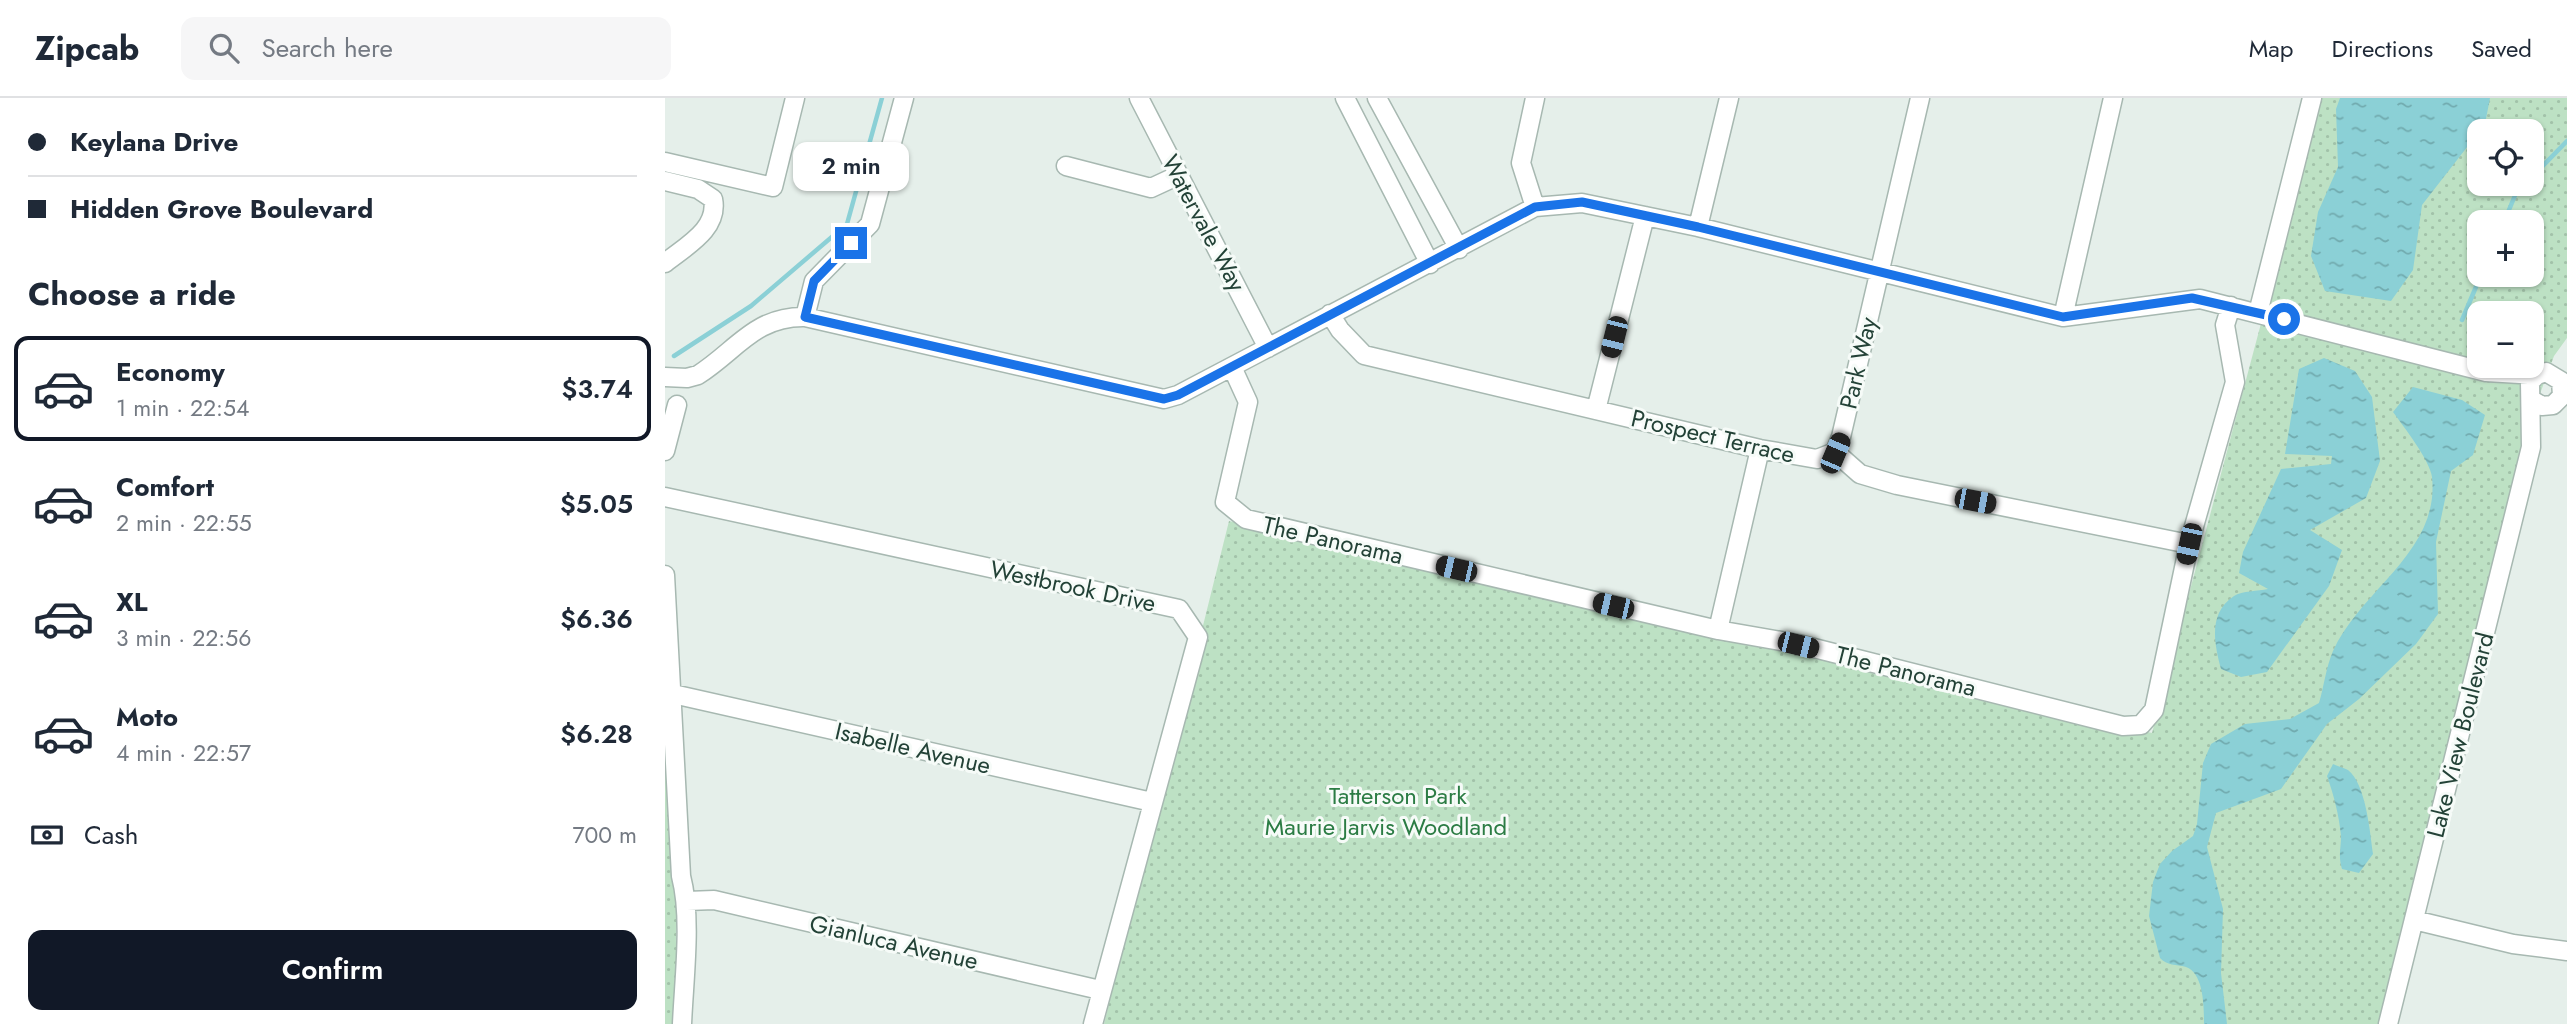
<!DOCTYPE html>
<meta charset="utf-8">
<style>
:root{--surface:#fff;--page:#f6f6f7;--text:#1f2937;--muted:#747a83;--line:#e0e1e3;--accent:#111827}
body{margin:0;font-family:Jost,sans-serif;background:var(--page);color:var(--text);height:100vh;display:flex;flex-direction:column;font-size:26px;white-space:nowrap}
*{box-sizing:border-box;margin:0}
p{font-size:23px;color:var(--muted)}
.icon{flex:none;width:38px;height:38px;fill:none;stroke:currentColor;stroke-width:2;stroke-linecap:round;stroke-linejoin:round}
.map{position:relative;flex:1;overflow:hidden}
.drawer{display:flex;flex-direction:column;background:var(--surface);width:665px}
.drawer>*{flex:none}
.hud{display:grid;align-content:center;height:154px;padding:0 28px;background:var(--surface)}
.buttons{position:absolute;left:1802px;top:21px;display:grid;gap:14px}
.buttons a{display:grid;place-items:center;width:77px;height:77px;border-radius:14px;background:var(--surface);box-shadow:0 2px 5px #0004;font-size:35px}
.end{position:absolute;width:32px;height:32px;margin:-16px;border:9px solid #1a73e8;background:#fff;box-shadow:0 0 0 4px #fff}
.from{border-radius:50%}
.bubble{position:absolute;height:49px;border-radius:14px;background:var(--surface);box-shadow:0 2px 5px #0004;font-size:23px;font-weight:600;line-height:49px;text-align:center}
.car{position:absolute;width:21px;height:42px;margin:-21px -10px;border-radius:9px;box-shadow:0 0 5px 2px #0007;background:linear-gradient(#222 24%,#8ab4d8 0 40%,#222 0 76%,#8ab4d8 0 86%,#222 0)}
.hud b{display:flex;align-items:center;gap:24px;height:66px;font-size:26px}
.hud b+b{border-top:2px solid var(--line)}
.hud i{width:18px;height:18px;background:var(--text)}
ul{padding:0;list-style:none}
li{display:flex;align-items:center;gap:21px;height:105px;margin:0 14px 10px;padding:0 14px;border:4px solid transparent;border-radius:14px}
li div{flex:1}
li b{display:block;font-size:26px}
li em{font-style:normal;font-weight:600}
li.current{border-color:var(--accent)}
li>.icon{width:63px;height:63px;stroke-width:1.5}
h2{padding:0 28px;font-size:32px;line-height:84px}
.pay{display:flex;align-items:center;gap:18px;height:77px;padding:0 28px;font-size:26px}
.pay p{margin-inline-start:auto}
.button{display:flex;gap:14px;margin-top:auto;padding:14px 28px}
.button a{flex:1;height:80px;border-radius:14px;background:var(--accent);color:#fff;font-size:28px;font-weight:600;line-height:80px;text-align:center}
header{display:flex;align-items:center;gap:42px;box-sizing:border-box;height:98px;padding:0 35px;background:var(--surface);border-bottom:2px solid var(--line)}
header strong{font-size:33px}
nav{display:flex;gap:38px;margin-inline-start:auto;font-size:24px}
.search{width:490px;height:63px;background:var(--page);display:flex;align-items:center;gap:18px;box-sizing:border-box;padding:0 24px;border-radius:14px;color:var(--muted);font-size:26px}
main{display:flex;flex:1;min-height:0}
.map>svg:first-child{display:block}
.park{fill:url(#park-dots);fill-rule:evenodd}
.water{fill:url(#water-ripples)}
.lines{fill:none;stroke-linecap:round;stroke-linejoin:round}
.stream{stroke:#8bd0d6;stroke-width:4.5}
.minor-casing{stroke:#a7b8b1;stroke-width:21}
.minor{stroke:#fff;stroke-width:18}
.route{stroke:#1a73e8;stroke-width:9}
.labels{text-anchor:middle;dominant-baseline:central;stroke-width:6;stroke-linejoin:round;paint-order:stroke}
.street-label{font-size:24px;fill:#234237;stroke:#f6fbf8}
.park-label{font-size:24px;fill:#2b7c44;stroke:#f6fbf8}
</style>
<header>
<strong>Zipcab</strong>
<div class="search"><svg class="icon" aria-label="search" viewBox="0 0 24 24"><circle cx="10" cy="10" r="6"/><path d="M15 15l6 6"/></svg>Search here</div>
<nav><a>Map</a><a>Directions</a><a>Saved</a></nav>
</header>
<main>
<section class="drawer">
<div class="hud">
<b><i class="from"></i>Keylana Drive</b>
<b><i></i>Hidden Grove Boulevard</b>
</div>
<h2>Choose a ride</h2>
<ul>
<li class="current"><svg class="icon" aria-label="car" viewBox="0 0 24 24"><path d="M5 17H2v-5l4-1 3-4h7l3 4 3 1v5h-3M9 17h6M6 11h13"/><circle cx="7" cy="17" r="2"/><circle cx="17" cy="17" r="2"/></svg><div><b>Economy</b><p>1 min · 22:54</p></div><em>$3.74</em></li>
<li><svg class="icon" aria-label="car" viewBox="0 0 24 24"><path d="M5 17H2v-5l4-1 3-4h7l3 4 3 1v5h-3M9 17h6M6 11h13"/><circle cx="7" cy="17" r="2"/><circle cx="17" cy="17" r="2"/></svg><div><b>Comfort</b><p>2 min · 22:55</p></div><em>$5.05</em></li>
<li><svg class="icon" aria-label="car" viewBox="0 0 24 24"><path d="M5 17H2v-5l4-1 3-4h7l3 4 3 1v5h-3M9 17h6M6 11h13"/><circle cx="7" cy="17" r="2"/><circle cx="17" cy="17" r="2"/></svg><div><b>XL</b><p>3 min · 22:56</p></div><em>$6.36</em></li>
<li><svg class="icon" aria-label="car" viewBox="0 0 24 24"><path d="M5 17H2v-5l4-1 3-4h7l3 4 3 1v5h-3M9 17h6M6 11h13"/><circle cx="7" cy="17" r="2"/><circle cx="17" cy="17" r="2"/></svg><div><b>Moto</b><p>4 min · 22:57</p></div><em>$6.28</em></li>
</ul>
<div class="pay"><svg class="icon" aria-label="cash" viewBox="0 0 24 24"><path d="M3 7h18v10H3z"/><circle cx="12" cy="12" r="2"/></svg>Cash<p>700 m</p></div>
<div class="button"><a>Confirm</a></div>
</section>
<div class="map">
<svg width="1902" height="926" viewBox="0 0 1902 926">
<defs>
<pattern id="park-dots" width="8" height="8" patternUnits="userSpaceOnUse" patternTransform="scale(1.75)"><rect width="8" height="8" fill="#bde1c4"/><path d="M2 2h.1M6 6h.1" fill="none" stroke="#a2c2a9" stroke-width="1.8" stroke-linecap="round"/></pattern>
<pattern id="water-ripples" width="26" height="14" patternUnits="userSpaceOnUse" patternTransform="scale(1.75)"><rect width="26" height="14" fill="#8bd0d6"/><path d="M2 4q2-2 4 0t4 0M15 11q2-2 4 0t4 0" fill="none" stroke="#71aaae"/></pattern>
</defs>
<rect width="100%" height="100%" fill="#e5efea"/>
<path class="park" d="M1656,0H1902V240L1889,258L1862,331L1714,926H439L564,423L1487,635ZM1815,33H1867V86H1815ZM1815,124H1867V177H1815ZM1815,215H1867V268H1815Z
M0,612L15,803C5,844 18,886 8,926H0Z"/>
<path class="water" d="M1675,0H1825L1820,26L1757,107L1748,172L1726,203L1660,193L1646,158L1653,114L1673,69L1671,11Z
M1659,260L1690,273L1707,299L1715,363L1701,400L1645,432L1677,452L1664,488L1602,574L1576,579L1556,571C1549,545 1543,515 1569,498C1577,493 1593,493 1603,491L1574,475L1578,454L1616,371L1666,366L1667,358L1620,356L1634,271Z
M1748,289L1797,302L1820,317L1808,357L1786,373L1771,444L1773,516L1751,546L1694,601L1662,626L1616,691L1551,715L1542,749L1558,811L1556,875L1562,926H1539C1539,910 1539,875 1521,869C1511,866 1502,868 1495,860L1484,818L1488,784L1495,766L1507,753L1528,738L1532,726L1538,665L1546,646L1580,626L1625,621L1654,605C1659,588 1661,569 1668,553C1696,491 1775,454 1767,379C1765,362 1738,328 1728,314Z
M1668,666C1672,668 1679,670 1683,672C1701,686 1705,734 1708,756L1694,775L1677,771C1673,758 1676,750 1676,738C1674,717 1669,698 1662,678Z"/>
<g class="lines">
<path class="stream" d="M1867,79L1902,43
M1839,124L1851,95L1860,86
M1797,222L1816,177
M9,258L86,208L182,126L217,0"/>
<defs>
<path id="minor" d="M474,0L603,250
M680,0L765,166
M712,0L794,151
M870,0L856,65L870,109
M0,64L108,89L130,0
M401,68L486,90L514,77
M0,83L33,91L48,101C54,131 21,148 0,165
M1033,129L1064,0
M1593,215L1647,0
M665,216L675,232L699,257L1095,351L1152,361L1170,354L1195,376L1232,387L1524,446
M140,219L149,183L205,126L239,0
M1398,219L1448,0
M567,269L583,304L560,404L581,421L1053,532L1133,546L1458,628L1476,627L1489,612L1524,446L1570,284L1560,227L1566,208
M0,279L22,280L33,277C72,252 90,218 140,219L499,301L513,297L870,109L917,105L1033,129L1398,219L1535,201L1821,274L1872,277
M931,312L980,118
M0,353L12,307
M1170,354L1176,339L1255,0
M0,399L514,511L533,539L428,926
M0,477L16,778C27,820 19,880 17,926
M1053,532L1095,351
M8,596L487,704
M22,803L49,802L435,892
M1749,822L1848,846L1902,853
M1723,926L1866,349L1865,284L1872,277L1881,274L1896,283L1897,298L1888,307L1877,308L1867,302"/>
</defs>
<use href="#minor" class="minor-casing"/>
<use href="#minor" class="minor"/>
</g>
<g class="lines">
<path class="route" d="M186,145L149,183L140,219L499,301L513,297L870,109L917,104L1033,129L1398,219L1527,200L1619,221"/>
</g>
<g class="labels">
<g class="street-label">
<text transform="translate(539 125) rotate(62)">Watervale Way</text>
<text transform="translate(1193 265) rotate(-77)">Park Way</text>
<text transform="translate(1048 338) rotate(13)">Prospect Terrace</text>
<text transform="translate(668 442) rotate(13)">The Panorama</text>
<text transform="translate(408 488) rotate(12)">Westbrook Drive</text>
<text transform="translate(1241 573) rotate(14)">The Panorama</text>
<text transform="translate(1795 637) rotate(-76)">Lake View Boulevard</text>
<text transform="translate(248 650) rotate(13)">Isabelle Avenue</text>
<text transform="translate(229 844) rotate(13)">Gianluca Avenue</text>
</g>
<g class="park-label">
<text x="733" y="697">Tatterson Park</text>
<text x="721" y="728">Maurie Jarvis Woodland</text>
</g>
</g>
</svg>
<div class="buttons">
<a><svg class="icon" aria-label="locate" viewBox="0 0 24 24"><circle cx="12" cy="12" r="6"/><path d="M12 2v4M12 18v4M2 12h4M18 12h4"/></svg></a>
<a>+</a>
<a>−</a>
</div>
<i class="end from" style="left:1619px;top:221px"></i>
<i class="end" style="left:186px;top:145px"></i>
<div class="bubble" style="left:128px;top:44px;width:116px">2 min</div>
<i class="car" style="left:949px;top:239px;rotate:194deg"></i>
<i class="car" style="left:1170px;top:355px;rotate:23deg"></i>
<i class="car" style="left:1310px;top:403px;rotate:101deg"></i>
<i class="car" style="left:1524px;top:446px;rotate:192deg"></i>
<i class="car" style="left:791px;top:471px;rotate:283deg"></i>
<i class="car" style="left:948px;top:508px;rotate:283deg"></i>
<i class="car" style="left:1133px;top:547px;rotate:104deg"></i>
</div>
</main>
